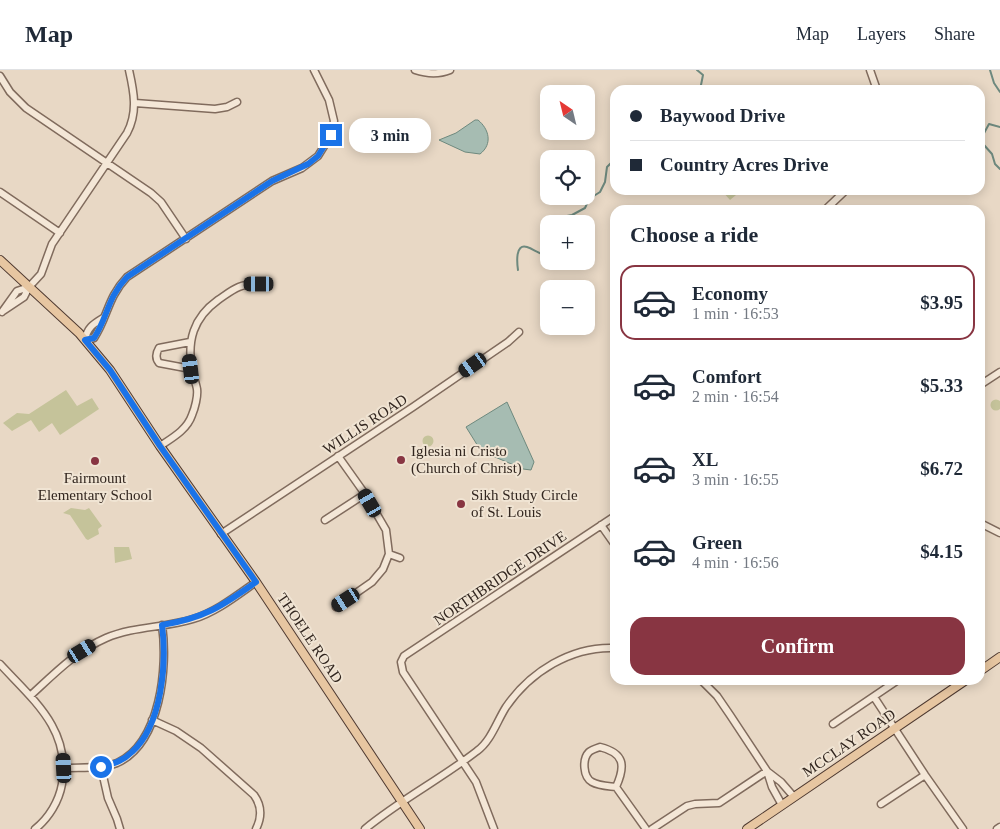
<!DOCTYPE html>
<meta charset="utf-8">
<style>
:root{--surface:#fff;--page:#f6f6f7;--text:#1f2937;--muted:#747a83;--line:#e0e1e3;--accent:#883542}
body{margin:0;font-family:Georgia,serif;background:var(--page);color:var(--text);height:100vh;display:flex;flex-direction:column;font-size:19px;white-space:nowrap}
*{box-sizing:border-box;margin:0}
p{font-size:16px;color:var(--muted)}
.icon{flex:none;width:28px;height:28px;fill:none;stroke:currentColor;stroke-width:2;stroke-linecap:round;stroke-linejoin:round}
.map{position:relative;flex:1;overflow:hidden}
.details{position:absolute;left:610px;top:135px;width:375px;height:480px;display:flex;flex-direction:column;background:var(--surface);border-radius:15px;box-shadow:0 2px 12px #0003}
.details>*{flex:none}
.hud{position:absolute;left:610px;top:15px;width:375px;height:110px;border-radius:15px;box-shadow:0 2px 12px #0003;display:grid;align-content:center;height:110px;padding:0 20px;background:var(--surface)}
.needle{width:32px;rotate:325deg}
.buttons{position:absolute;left:540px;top:15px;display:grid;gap:10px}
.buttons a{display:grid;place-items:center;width:55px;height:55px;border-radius:10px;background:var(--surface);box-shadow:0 2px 12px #0003;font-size:25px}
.end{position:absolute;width:22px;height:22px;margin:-11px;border:6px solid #1a73e8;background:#fff;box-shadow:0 0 0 2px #fff}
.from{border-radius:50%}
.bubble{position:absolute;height:35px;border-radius:15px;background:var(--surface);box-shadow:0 2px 12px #0003;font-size:16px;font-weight:700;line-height:35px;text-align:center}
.car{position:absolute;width:15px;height:30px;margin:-15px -8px;border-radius:6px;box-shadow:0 0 4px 1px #0007;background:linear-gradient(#222 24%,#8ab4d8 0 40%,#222 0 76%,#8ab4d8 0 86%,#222 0)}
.hud b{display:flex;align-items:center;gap:18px;height:48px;font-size:19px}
.hud b+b{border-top:1px solid var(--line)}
.hud i{width:12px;height:12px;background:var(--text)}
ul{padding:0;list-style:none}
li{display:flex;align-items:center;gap:15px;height:75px;margin:0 10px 8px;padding:0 10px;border:2px solid transparent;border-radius:15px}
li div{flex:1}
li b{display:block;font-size:19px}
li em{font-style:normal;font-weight:700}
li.current{border-color:var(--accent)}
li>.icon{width:45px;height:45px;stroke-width:1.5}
h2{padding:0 20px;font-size:22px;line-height:60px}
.cta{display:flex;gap:10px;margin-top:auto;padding:10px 20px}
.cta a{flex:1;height:58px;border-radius:15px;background:var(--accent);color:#fff;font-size:20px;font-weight:700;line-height:58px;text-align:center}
header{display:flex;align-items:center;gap:30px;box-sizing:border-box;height:70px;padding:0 25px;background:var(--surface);border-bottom:1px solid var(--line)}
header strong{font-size:24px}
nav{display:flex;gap:28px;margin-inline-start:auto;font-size:18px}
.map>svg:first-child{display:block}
.green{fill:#c5c39a}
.water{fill:#a6bcb2;stroke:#6e897e}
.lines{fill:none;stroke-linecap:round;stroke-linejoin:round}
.stream{stroke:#6e897e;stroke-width:2}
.minor-casing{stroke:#806b5d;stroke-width:9}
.major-casing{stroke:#4f3a31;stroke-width:10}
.minor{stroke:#f4e7d7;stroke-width:6}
.major{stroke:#e7c6a1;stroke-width:8}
.route{stroke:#1a73e8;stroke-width:6}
.poi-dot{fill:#883542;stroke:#f0e4d3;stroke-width:2}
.labels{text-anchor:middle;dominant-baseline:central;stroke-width:4;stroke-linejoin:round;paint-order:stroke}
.street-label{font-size:15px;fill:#32261f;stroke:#f0e4d3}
.poi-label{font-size:15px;fill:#32261f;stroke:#f0e4d3;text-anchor:start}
</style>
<header>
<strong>Map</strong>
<nav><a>Map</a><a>Layers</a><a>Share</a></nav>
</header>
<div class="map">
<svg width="1000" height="759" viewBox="0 0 1000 759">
<rect width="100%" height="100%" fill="#e8d8c5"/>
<path class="green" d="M723,120H742L730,130L722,121Z
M66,320L77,336L92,328L99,339L60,365L52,353L39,362L31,350L12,361L3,353L17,343L29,344Z
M990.5 335a5.5 5.5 0 1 1 11 0a5.5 5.5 0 1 1-11 0Z
M422.5 371a5.5 5.5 0 1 1 11 0a5.5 5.5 0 1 1-11 0Z
M71,438L85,440L89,438L102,456L98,459L99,464L88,470L86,469L70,445L63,443Z
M114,477H129L132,489L115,493Z"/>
<path class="water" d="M475,50H478C489,59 493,74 480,84L465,82L439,70L456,63Z
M507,332L534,392L531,400L523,399L481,381L466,357Z"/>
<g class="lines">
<path class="stream" d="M697,0L703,5L700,20
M990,0L994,13L1000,22
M1000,57L989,54L983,65L984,75L992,84L995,94L1000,99
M557,154L562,147L572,145L585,138L589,129L600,122L605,112L607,97L612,92H615
M518,200C517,193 515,173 527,177C533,179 538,183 543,184L549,182"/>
<defs>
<path id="minor" d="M415,0C427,4 438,5 450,0
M870,0L877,20
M0,6L10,22L26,38L151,123L161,132L186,169
M135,33L215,39L227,37L237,32
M0,122L60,163
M825,140L846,120
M3,241L24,227L29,217
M2,242L17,221L29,217L41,204L52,174L127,63C138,42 134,22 129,0
M103,248C93,254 87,258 85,270L94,268C108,247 107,228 127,207L272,111L302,98L318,86L331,65L334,51L329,30L314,0
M190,272L159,278C156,283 155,288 159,293L191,299
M980,315L1000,302
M160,376C172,368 187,360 192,345C195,338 198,326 197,319C196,313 193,306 192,300C187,271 193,248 218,230C234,219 238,214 259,214
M325,450L365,424
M980,453L1000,463
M601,455L615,475
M221,464L413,337L508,272L519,262
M389,484L400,488
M336,537L372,512L383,499L389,484L386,460L365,424L338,386
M0,594C33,630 71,659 62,714C59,731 49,748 35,759
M701,610L717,626L730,645L767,701L772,717L782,735
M30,626C53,605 76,581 106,568C134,556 164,558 193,549C216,542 236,526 256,512
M874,627L925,705L963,759
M152,650L176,661L201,678L254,725C262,736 262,747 256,759
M833,654L898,610
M600,677C624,683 626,695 616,717C608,716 599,716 592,712C583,707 582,689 589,682C591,680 597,678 600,677Z
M101,697L108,728L117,749L120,759
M64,698C81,697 101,699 117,693C161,673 168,596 162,555
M768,702L781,712L794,727
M616,717L646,759
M881,734L925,705
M365,759C400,730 441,709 477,681C491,671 497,651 506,637C530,602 571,576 615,578
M494,759L476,712L403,602L401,592L404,586L615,446
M652,759L687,736L695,734L719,733L767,701
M997,759L1000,757"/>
<path id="major" d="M0,190L79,263L110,300L160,376L256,512L420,759
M980,601L1000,587
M747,759L966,610"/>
</defs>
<use href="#minor" class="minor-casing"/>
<use href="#major" class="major-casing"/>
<use href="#minor" class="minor"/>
<use href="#major" class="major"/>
</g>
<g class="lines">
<path class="route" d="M101,697C113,694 123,691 132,682C162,655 167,593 162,555C204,548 221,537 256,512L160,376L110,300L85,270L94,268C108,247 107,228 127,207L272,111L308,94L318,86L331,65"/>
</g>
<g class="poi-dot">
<circle cx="401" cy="390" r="5"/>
<circle cx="95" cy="391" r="5"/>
<circle cx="461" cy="434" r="5"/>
</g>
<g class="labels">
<g class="street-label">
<text transform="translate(365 354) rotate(-33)">WILLIS ROAD</text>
<text transform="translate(500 508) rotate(-34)">NORTHBRIDGE DRIVE</text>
<text transform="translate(310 568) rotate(56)">THOELE ROAD</text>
<text transform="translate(849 673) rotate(-34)">MCCLAY ROAD</text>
</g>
<g class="poi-label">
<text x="411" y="381">Iglesia ni Cristo<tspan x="411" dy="17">(Church of Christ)</tspan></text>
<text x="95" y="408" text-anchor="middle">Fairmount<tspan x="95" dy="17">Elementary School</tspan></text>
<text x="471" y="425">Sikh Study Circle<tspan x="471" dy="17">of St. Louis</tspan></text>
</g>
</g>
</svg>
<div class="buttons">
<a><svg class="needle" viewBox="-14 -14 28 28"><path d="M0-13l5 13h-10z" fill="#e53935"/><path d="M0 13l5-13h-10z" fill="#747a83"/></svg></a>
<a><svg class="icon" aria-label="locate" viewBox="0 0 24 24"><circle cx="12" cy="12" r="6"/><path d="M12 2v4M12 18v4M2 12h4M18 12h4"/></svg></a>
<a>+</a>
<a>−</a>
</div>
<i class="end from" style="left:101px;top:697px"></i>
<i class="end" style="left:331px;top:65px"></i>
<div class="bubble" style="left:349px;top:48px;width:82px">3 min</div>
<i class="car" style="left:259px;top:214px;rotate:270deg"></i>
<i class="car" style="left:473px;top:295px;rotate:235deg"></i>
<i class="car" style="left:191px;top:299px;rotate:353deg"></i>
<i class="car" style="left:370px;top:433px;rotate:330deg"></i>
<i class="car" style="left:346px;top:530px;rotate:237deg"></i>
<i class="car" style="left:82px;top:581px;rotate:59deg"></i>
<i class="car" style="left:64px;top:698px;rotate:357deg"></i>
<div class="hud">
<b><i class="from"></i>Baywood Drive</b>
<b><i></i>Country Acres Drive</b>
</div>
<section class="details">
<h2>Choose a ride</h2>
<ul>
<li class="current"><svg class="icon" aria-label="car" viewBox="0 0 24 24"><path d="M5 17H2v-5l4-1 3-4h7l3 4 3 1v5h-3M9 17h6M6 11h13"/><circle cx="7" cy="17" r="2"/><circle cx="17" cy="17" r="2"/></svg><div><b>Economy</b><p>1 min · 16:53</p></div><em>$3.95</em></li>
<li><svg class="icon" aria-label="car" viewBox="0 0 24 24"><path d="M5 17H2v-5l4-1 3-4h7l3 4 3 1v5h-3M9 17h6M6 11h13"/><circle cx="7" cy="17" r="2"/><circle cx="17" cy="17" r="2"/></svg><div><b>Comfort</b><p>2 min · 16:54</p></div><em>$5.33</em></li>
<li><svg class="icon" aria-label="car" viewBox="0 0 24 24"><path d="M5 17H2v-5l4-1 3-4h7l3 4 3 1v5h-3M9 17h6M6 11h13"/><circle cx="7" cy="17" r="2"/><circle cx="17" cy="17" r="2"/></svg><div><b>XL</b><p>3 min · 16:55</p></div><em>$6.72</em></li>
<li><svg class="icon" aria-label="car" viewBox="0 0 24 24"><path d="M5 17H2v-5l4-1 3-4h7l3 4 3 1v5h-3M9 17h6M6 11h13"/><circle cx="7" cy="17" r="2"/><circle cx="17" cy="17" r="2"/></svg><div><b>Green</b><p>4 min · 16:56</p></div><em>$4.15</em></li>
</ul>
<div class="cta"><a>Confirm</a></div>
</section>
</div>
